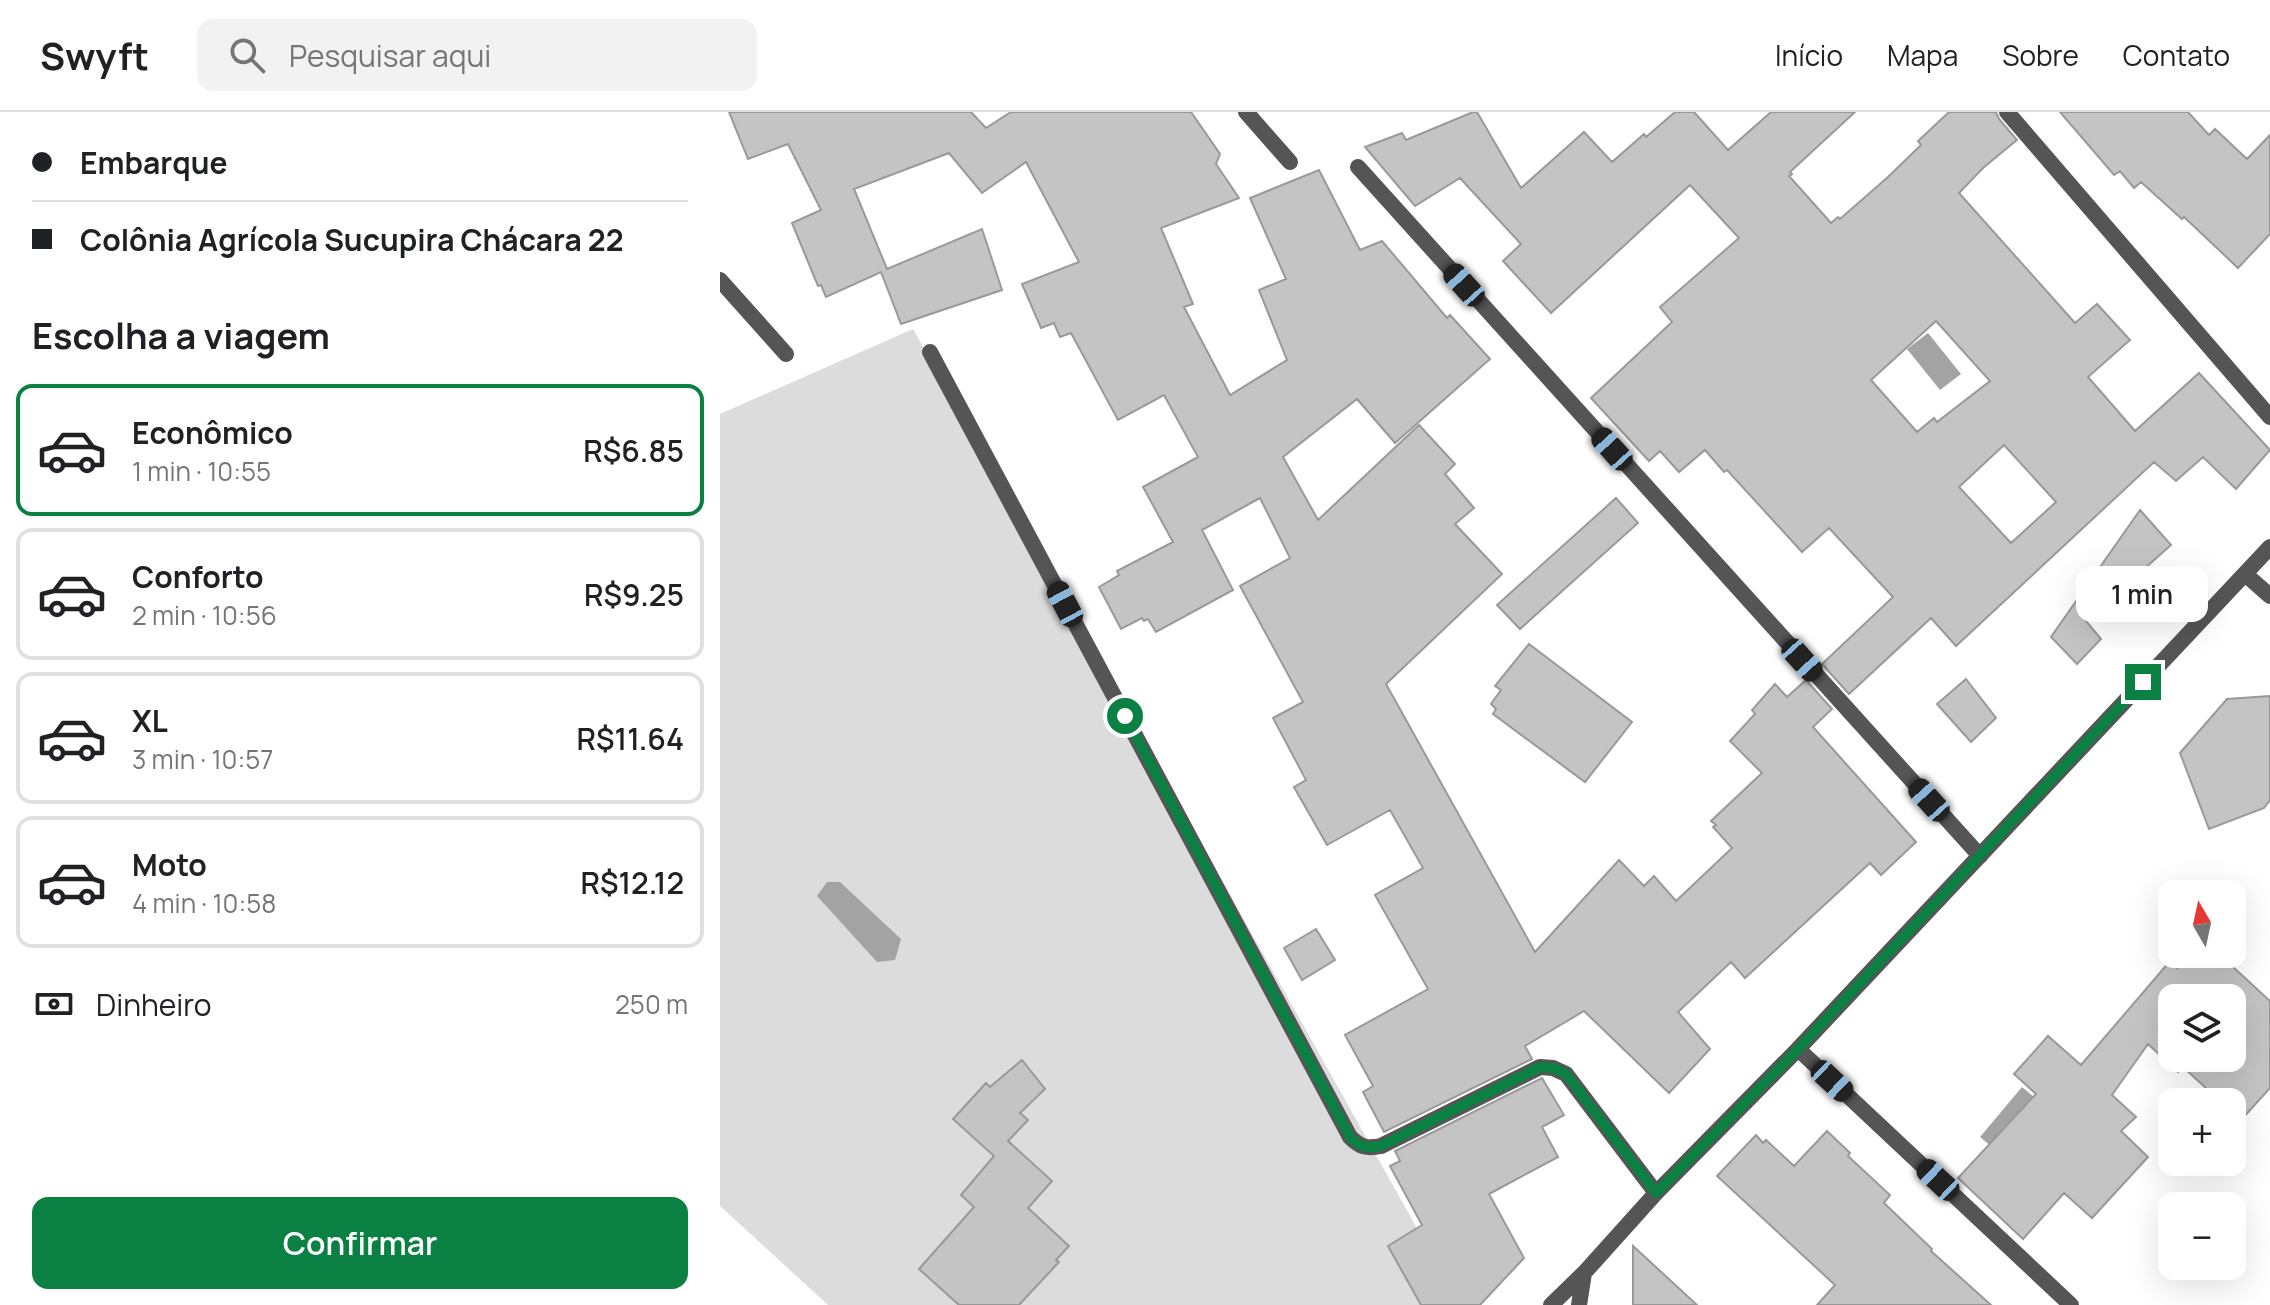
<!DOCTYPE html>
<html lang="pt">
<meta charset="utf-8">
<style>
:root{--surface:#fff;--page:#f2f2f2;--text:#202124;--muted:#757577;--line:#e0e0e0;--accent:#0b8043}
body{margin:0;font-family:Manrope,sans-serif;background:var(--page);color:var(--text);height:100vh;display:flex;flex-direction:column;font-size:30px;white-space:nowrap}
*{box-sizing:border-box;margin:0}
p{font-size:26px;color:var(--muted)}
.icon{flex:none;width:44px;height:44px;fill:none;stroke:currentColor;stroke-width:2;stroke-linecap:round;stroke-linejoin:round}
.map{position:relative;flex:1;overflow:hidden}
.side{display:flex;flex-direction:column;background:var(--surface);width:720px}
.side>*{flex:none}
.banner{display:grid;align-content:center;height:176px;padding:0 32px;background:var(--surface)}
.needle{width:52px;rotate:351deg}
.tools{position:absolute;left:1438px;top:768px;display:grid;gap:16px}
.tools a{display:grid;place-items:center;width:88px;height:88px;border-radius:16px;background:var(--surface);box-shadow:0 8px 32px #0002;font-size:40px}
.end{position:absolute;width:36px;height:36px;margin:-18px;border:10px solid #0b8043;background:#fff;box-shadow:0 0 0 4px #fff}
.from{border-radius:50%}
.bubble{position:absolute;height:56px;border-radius:16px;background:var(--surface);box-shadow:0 8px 32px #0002;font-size:26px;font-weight:600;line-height:56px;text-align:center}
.car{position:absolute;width:24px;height:48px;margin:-24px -12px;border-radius:10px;box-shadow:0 0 6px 2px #0007;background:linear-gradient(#222 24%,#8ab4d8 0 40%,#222 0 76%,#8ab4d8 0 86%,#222 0)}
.banner b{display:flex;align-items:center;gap:28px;height:76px;font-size:30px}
.banner b+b{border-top:2px solid var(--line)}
.banner i{width:20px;height:20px;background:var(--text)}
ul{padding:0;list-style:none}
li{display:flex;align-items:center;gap:24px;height:132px;margin:0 16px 12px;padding:0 16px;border:4px solid var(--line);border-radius:16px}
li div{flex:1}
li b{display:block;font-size:30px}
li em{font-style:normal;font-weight:600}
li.on{border-color:var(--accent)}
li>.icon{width:72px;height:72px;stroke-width:1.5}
h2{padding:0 32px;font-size:36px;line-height:96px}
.pay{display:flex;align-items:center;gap:20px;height:88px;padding:0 32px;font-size:30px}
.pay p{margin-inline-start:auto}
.button{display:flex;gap:16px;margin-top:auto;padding:16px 32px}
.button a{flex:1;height:92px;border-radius:16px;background:var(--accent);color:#fff;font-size:32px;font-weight:600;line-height:92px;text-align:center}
header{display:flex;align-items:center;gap:48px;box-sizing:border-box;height:112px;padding:0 40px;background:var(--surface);border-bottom:2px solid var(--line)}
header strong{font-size:38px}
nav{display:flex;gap:44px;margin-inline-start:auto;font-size:28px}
.search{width:560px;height:72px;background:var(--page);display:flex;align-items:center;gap:20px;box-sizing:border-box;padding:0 28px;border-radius:16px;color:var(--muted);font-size:30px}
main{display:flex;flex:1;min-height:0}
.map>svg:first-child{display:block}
.green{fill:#dcdcdc}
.water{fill:#a3a3a3}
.building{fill:#c4c4c4;stroke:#999;stroke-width:2;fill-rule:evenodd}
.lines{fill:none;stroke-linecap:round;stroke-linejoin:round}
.street{stroke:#555;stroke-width:16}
.route{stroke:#0b8043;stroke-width:10}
</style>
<header>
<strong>Swyft</strong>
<div class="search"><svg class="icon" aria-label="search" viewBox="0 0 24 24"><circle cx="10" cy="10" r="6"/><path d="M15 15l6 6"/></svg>Pesquisar aqui</div>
<nav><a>Início</a><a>Mapa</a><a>Sobre</a><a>Contato</a></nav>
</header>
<main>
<section class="side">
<div class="banner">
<b><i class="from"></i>Embarque</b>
<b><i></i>Colônia Agrícola Sucupira Chácara 22</b>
</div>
<h2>Escolha a viagem</h2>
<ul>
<li class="on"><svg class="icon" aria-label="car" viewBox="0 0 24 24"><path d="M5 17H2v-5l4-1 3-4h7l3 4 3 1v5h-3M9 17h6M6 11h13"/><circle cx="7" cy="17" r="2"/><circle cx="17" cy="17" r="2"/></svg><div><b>Econômico</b><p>1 min · 10:55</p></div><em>R$6.85</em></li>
<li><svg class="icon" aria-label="car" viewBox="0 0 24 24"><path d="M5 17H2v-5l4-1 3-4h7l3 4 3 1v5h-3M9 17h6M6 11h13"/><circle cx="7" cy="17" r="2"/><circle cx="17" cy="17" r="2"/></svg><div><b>Conforto</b><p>2 min · 10:56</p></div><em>R$9.25</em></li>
<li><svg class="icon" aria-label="car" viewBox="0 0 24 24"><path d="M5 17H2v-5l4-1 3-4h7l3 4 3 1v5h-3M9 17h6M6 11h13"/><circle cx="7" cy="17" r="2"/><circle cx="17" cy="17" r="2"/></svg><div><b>XL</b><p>3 min · 10:57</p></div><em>R$11.64</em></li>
<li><svg class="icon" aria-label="car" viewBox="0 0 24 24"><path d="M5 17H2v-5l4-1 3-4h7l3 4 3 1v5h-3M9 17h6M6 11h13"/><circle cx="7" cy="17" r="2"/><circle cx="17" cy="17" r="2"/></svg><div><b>Moto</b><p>4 min · 10:58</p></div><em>R$12.12</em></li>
</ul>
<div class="pay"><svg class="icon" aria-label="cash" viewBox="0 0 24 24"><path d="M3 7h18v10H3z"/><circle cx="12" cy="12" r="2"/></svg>Dinheiro<p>250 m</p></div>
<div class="button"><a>Confirmar</a></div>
</section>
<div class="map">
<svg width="1550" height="1193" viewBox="0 0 1550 1193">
<rect width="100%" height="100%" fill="#fff"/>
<path class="green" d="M193,217L740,1193H108L0,1094V302Z"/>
<path class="water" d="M1208,221L1241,262L1220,278L1187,237Z
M107,770H120L181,827L175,848L157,850L97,784Z
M1302,975L1321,991L1279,1041L1260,1025Z"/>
<path class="building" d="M9,0H251L266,16L291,0H471L500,42L496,52L519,86L441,116L473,192L464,195L510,283L567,248L539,178L566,167L530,86L599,58L640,138L662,129L727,206L730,203L770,247L675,331L637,287L563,345L598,408L699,313L735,352L725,362L754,396L735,412L782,462L666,572L815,840L899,748L924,774L934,764L956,789L1012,736L993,715L996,713L991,709L1042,661L1010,629L1035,602L1032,598L1055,572L1067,585L1086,568L1112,597L1093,615L1196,730L1161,763L1150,751L1025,866L1011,850L958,900L990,937L949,981L864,899L805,934L812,947L664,1020L643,980L653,974L625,923L708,877L655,783L703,756L670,698L607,733L574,675L586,668L553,606L583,590L520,474L570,446L540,386L482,418L513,478L436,520L428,507L424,509L422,506L401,517L379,475L399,463L397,459L453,430L423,375L478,345L444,283L398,308L351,221L340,225L334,211L321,216L302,172L359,150L306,50L262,81L229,41L134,77L167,157L262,117L282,178L181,212L161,160L106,185L101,173L98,174L72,111L101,98L68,32L28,47Z
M753,0H757L801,76L864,20L892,50L924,22L926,25L955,0H974L1008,38L1051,0H1135L1070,60L1072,62L1069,64L1111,111L1118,105L1120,107L1168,65L1201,33L1198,29L1229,0H1276L1279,7L1297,28L1263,56L1239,81L1355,211L1377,192L1410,228L1368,265L1415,319L1479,261L1550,338L1516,377L1483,345L1456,369L1434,350L1236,534L1211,506L1129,582L1102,552L1173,485L1109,416L1082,440L1007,358L1004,360L985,338L959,360L940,339L929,349L871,286L952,210L940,195L1019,126L970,73L831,201L783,149L801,132L740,66L695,94L645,35L682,21L686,28ZM1216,209L1270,269L1217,310L1214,306L1197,320L1151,268ZM1284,333L1336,390L1291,431L1239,375Z
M1340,0H1468L1489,23L1495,17L1527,47L1550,23V122L1518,156L1464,105L1462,107L1421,70L1414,76L1400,59L1394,63Z
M896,386L918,411L800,517L777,493Z
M1420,398L1451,433L1366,509L1381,527L1357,552L1331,525Z
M809,532L912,610L865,670L773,602L776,597L771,592L781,578L775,574Z
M1246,567L1276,606L1251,630L1217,592Z
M1550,584V688L1544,696L1489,717L1460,641L1507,587Z
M596,817L615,848L582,868L564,836Z
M1469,842H1499L1550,889V976L1521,1008L1512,1000V990H1501L1462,954L1458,960L1428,932L1392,983L1416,1005L1401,1019L1428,1045L1372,1106L1344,1081L1303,1127L1238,1066L1316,982L1294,962L1328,924L1361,953L1450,849L1457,856ZM1452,886H1512V946H1452Z
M302,948L325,977L300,1001L308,1008L288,1029L332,1069L308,1096L349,1134L336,1148L339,1150L299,1193H239L199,1157L254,1095L241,1083L274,1044L233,1007L266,971L270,975Z
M822,966L844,1003L822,1015L838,1045L769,1082L804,1146L760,1193H701L668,1134L702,1113L670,1054L680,1049L675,1039Z
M1107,1019L1130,1041L1128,1044L1170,1083L1164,1091L1212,1137L1211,1139L1271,1193H1097L1115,1173L997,1064L1036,1023L1043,1031L1046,1028L1074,1054Z
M913,1134L977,1193H913Z"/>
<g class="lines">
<path class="street" d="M526,0L570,50
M1287,0L1550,305
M638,55L1260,744
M0,168L66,242
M210,240L630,1025C640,1035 647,1037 661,1034L820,955L833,956L846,962L936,1081
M1525,462L1550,484
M1078,937L1351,1193
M831,1193L864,1161L936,1081L1078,937L1550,435
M859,1193L864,1161"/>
</g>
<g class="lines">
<path class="route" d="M405,604L630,1025C640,1035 647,1037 661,1034L820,955L833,956L846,962L936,1081L1078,937L1423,570"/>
</g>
</svg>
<div class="tools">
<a><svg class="needle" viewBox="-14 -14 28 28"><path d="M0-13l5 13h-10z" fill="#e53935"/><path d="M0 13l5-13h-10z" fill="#757577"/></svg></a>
<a><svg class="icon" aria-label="layers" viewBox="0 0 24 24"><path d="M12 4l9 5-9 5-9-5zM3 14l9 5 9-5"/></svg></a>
<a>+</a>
<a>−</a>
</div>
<i class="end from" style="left:405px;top:604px"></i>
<i class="end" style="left:1423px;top:570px"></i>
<div class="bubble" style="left:1356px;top:454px;width:132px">1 min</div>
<i class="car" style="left:744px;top:173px;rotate:318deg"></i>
<i class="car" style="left:892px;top:337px;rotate:318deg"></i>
<i class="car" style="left:345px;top:492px;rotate:332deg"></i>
<i class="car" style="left:1082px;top:548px;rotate:138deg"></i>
<i class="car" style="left:1209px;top:688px;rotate:318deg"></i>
<i class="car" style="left:1112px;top:969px;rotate:133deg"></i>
<i class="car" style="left:1218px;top:1068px;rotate:313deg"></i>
</div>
</main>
